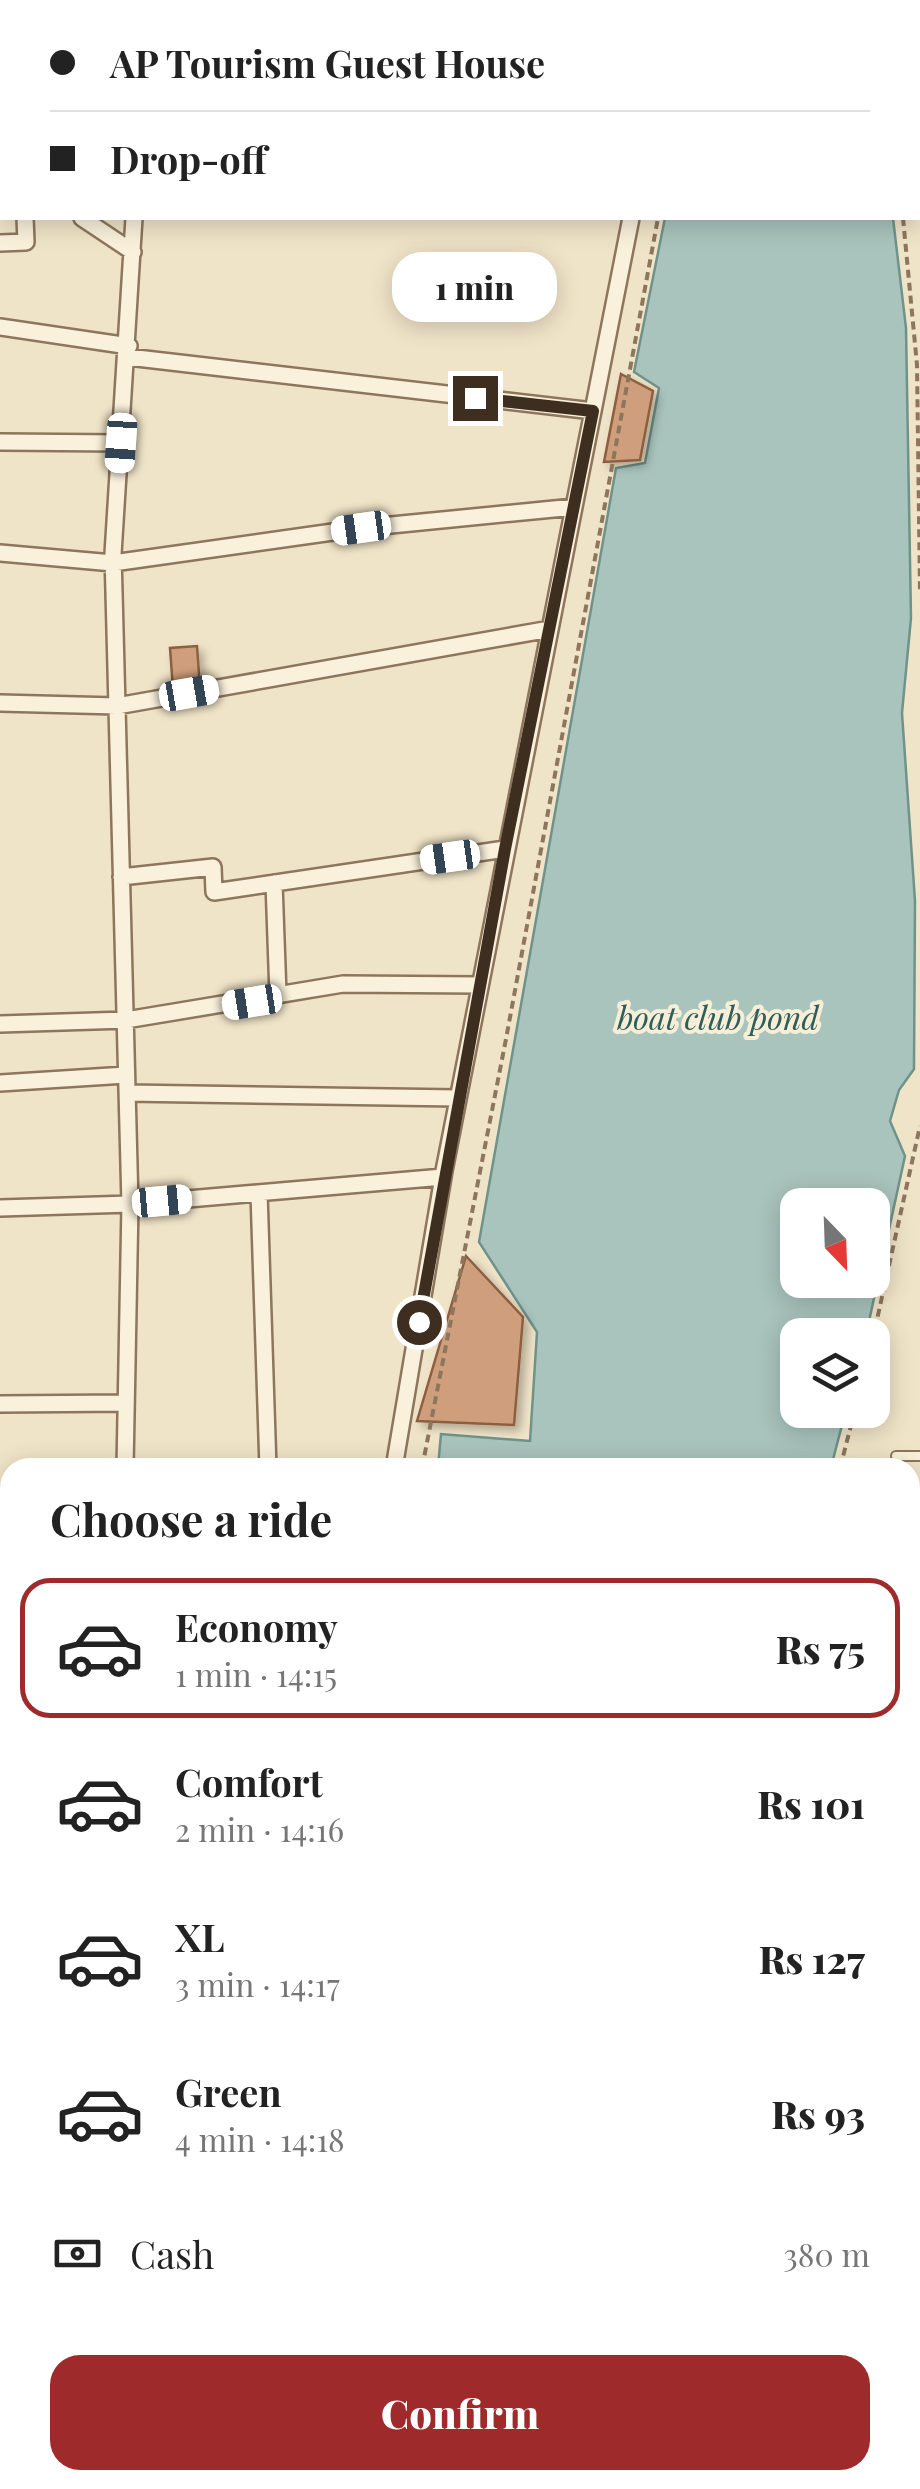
<!DOCTYPE html>
<meta charset="utf-8">
<style>
:root{--surface:#fff;--page:#f2f2f2;--text:#222;--muted:#767676;--line:#e0e0e0;--accent:#9e2a2b}
body{margin:0;font-family:"Playfair Display",serif;background:var(--page);color:var(--text);height:100vh;display:flex;flex-direction:column;font-size:38px;white-space:nowrap}
*{box-sizing:border-box;margin:0}
p{font-size:32px;color:var(--muted)}
.icon{flex:none;width:55px;height:55px;fill:none;stroke:currentColor;stroke-width:2;stroke-linecap:round;stroke-linejoin:round}
.map{position:relative;flex:1;overflow:hidden}
.drawer{position:absolute;left:0px;top:1458px;width:920px;height:1032px;display:flex;flex-direction:column;background:var(--surface);border-radius:30px 30px 0 0;box-shadow:0 5px 25px #0003}
.drawer>*{flex:none}
.top-card{position:absolute;left:0px;top:0px;width:920px;height:220px;box-shadow:0 5px 25px #0003;display:grid;align-content:center;height:220px;padding:0 50px;background:var(--surface)}
.needle{width:65px;rotate:157deg}
.buttons{position:absolute;left:780px;top:1188px;display:grid;gap:20px}
.buttons a{display:grid;place-items:center;width:110px;height:110px;border-radius:20px;background:var(--surface);box-shadow:0 5px 25px #0003;font-size:50px}
.end{position:absolute;width:45px;height:45px;margin:-22px;border:12px solid #3d2e20;background:#fff;box-shadow:0 0 0 5px #fff}
.from{border-radius:50%}
.bubble{position:absolute;height:70px;border-radius:30px;background:var(--surface);box-shadow:0 5px 25px #0003;font-size:32px;font-weight:800;line-height:70px;text-align:center}
.car{position:absolute;width:30px;height:60px;margin:-30px -15px;border-radius:12px;box-shadow:0 0 8px 2px #0007;background:linear-gradient(#fff 24%,#345 0 40%,#fff 0 76%,#345 0 86%,#fff 0)}
.top-card b{display:flex;align-items:center;gap:35px;height:95px;font-size:38px}
.top-card b+b{border-top:2px solid var(--line)}
.top-card i{width:25px;height:25px;background:var(--text)}
ul{padding:0;list-style:none}
li{display:flex;align-items:center;gap:30px;height:140px;margin:0 20px 15px;padding:0 30px;border:5px solid transparent;border-radius:30px}
li div{flex:1}
li b{display:block;font-size:38px}
li em{font-style:normal;font-weight:800}
li.current{border-color:var(--accent)}
li>.icon{width:90px;height:90px;stroke-width:1.5}
h2{padding:0 50px;font-size:45px;line-height:120px}
.pay{display:flex;align-items:center;gap:25px;height:110px;padding:0 50px;font-size:38px}
.pay p{margin-inline-start:auto}
.button{display:flex;gap:20px;margin-top:auto;padding:20px 50px}
.button a{flex:1;height:115px;border-radius:30px;background:var(--accent);color:#fff;font-size:40px;font-weight:800;line-height:115px;text-align:center}
.map>svg:first-child{display:block}
.water{fill:#a9c4bc;stroke:#6f938a;stroke-width:2.5;fill-rule:evenodd}
.building{fill:#cf9f7d;stroke:#8d5f41;stroke-width:2.5;filter:url(#shadow)}
.lines{fill:none;stroke-linecap:round;stroke-linejoin:round}
.lane-casing{stroke:#8d765c;stroke-width:12}
.street-casing{stroke:#8d765c;stroke-width:20}
.secondary-casing{stroke:#6f573f;stroke-width:28}
.path{stroke:#8d765c;stroke-width:4;stroke-dasharray:8 5;stroke-linecap:butt}
.lane{stroke:#faf1dc;stroke-width:8}
.street{stroke:#faf1dc;stroke-width:15}
.secondary{stroke:#faf1dc;stroke-width:22}
.route{stroke:#3d2e20;stroke-width:12}
.labels{text-anchor:middle;dominant-baseline:central;stroke-width:8;stroke-linejoin:round;paint-order:stroke}
.water-label{font-size:32px;font-style:italic;fill:#2f5d5a;stroke:#f7eed8}
</style>
<div class="map">
<svg width="920" height="2489" viewBox="0 0 920 2489">
<defs>
<filter id="shadow"><feDropShadow dx="5" dy="5" stdDeviation="5" flood-color="#0004"/></filter>
</defs>
<rect width="100%" height="100%" fill="#f0e4c8"/>
<path class="water" d="M665,218H893L906,328L911,618L902,713L915,901L914,1069L899,1090L890,1121L905,1156L866,1335H798V1410H846L831,1467H438L441,1434L530,1441L537,1332L479,1242L616,468L645,463L659,388L634,372ZM798,1205H872V1280H798Z"/>
<path class="building" d="M621,374L653,391L640,460L604,462Z
M197,646L200,687L173,689L170,648Z
M466,1256L523,1317L514,1425L417,1421Z
M910,1978H920V2007H910Z
M920,2307V2362L910,2363V2309Z"/>
<g class="lines">
<defs>
<path id="lane" d="M896,1456H920"/>
<path id="street" d="M274,0L275,2
M149,2V0
M677,2L678,0
M0,20H2
M0,208H2
M82,218L133,252
M0,243L26,242L25,218
M0,327L129,346
M128,357L593,411L574,507
M593,411L631,218
M0,442L121,443
M0,553L113,563L361,528L574,507L444,1171L394,1468
M0,703L117,706L550,629
M121,877L213,867L214,892L505,849
M274,883L278,995
M0,1024L126,1020L343,984L480,985
M0,1083L126,1075
M127,1093L458,1098
M259,1193L268,1468
M0,1208L130,1204L443,1177
M0,1404L126,1403
M125,1468L130,1204L113,554L134,218
M0,1564L10,1563
M910,1593L920,1592
M0,1679H10
M910,1736L920,1735
M0,1776L10,1778
M910,1885H920
M0,1924L2,1879L10,1878
M0,2010L10,2009
M0,2072L10,2071
M0,2139L10,2137
M910,2276L920,2274
M0,2301L10,2300
M910,2444L920,2443
M376,2480L379,2489
M515,2480L519,2489
M636,2480L640,2489
M43,2489V2480
M212,2489V2480
M704,2489L731,2480"/>
<path id="secondary" d="M910,2100L920,2096
M910,2121L920,2117
M0,2451L10,2449
M0,2476L10,2474"/>
</defs>
<use href="#lane" class="lane-casing"/>
<use href="#street" class="street-casing"/>
<use href="#secondary" class="secondary-casing"/>
<path class="path" d="M866,0V2
M705,2L706,0
M903,218L917,365L920,592
M872,1342L920,1126
M422,1468L506,1039L658,218
M840,1468L855,1410"/>
<use href="#lane" class="lane"/>
<use href="#street" class="street"/>
<use href="#secondary" class="secondary"/>
</g>
<g class="lines">
<path class="route" d="M419,1322L505,849L593,411L475,398"/>
</g>
<g class="labels">
<g class="water-label">
<text x="718" y="1016">boat club pond</text>
</g>
</g>
</svg>
<div class="buttons">
<a><svg class="needle" viewBox="-14 -14 28 28"><path d="M0-13l5 13h-10z" fill="#e53935"/><path d="M0 13l5-13h-10z" fill="#767676"/></svg></a>
<a><svg class="icon" aria-label="layers" viewBox="0 0 24 24"><path d="M12 4l9 5-9 5-9-5zM3 14l9 5 9-5"/></svg></a>
</div>
<i class="end from" style="left:419px;top:1322px"></i>
<i class="end" style="left:475px;top:398px"></i>
<div class="bubble" style="left:392px;top:252px;width:165px">1 min</div>
<i class="car" style="left:121px;top:443px;rotate:184deg"></i>
<i class="car" style="left:361px;top:528px;rotate:262deg"></i>
<i class="car" style="left:189px;top:693px;rotate:80deg"></i>
<i class="car" style="left:450px;top:857px;rotate:262deg"></i>
<i class="car" style="left:252px;top:1002px;rotate:261deg"></i>
<i class="car" style="left:162px;top:1201px;rotate:85deg"></i>
<div class="top-card">
<b><i class="from"></i>AP Tourism Guest House</b>
<b><i></i>Drop-off</b>
</div>
<section class="drawer">
<h2>Choose a ride</h2>
<ul>
<li class="current"><svg class="icon" aria-label="car" viewBox="0 0 24 24"><path d="M5 17H2v-5l4-1 3-4h7l3 4 3 1v5h-3M9 17h6M6 11h13"/><circle cx="7" cy="17" r="2"/><circle cx="17" cy="17" r="2"/></svg><div><b>Economy</b><p>1 min · 14:15</p></div><em>Rs 75</em></li>
<li><svg class="icon" aria-label="car" viewBox="0 0 24 24"><path d="M5 17H2v-5l4-1 3-4h7l3 4 3 1v5h-3M9 17h6M6 11h13"/><circle cx="7" cy="17" r="2"/><circle cx="17" cy="17" r="2"/></svg><div><b>Comfort</b><p>2 min · 14:16</p></div><em>Rs 101</em></li>
<li><svg class="icon" aria-label="car" viewBox="0 0 24 24"><path d="M5 17H2v-5l4-1 3-4h7l3 4 3 1v5h-3M9 17h6M6 11h13"/><circle cx="7" cy="17" r="2"/><circle cx="17" cy="17" r="2"/></svg><div><b>XL</b><p>3 min · 14:17</p></div><em>Rs 127</em></li>
<li><svg class="icon" aria-label="car" viewBox="0 0 24 24"><path d="M5 17H2v-5l4-1 3-4h7l3 4 3 1v5h-3M9 17h6M6 11h13"/><circle cx="7" cy="17" r="2"/><circle cx="17" cy="17" r="2"/></svg><div><b>Green</b><p>4 min · 14:18</p></div><em>Rs 93</em></li>
</ul>
<div class="pay"><svg class="icon" aria-label="cash" viewBox="0 0 24 24"><path d="M3 7h18v10H3z"/><circle cx="12" cy="12" r="2"/></svg>Cash<p>380 m</p></div>
<div class="button"><a>Confirm</a></div>
</section>
</div>
